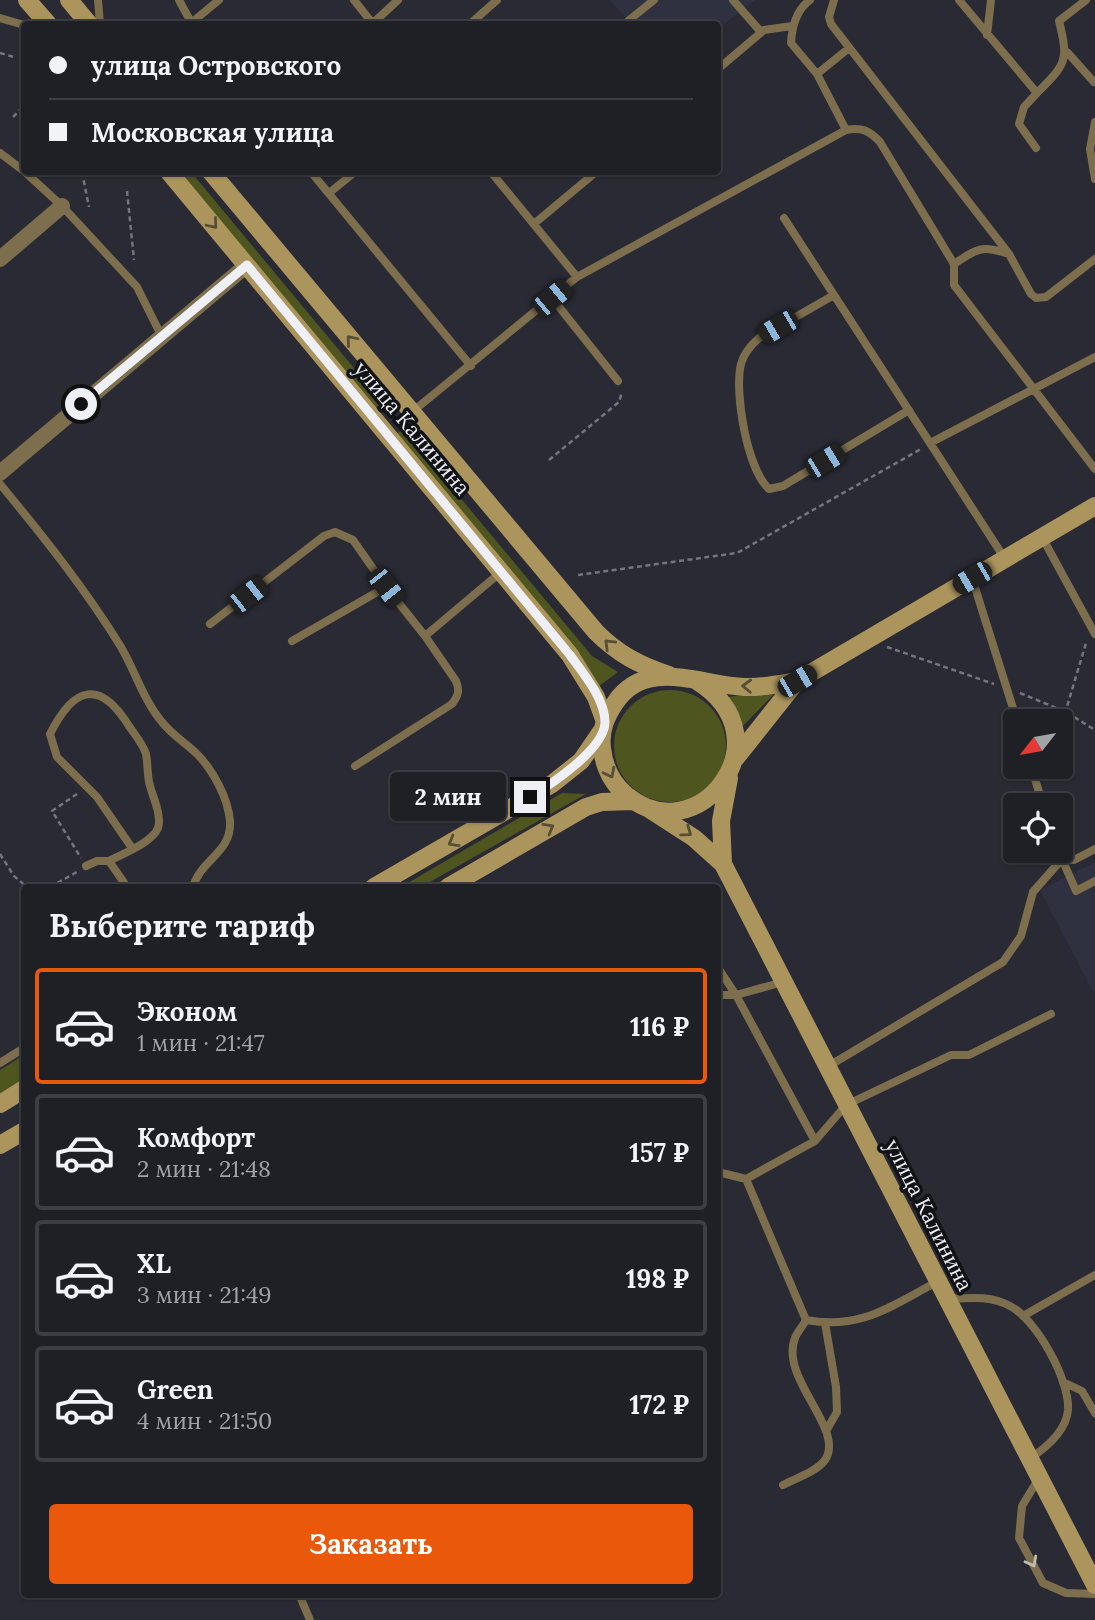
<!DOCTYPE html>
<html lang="ru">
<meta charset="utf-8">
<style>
:root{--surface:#1f2026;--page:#2c2d32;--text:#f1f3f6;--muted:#a1a3a7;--line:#3c3e43;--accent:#ea580c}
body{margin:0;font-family:Lora,serif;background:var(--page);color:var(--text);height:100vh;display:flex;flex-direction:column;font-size:26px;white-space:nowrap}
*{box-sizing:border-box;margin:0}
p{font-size:23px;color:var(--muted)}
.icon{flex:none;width:38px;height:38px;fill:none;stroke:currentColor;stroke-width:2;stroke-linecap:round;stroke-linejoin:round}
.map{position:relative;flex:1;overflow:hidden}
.details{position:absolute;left:21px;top:884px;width:700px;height:714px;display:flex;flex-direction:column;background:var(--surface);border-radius:7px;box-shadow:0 2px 5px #0004,0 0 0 2px var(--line)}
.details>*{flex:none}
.hud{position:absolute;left:21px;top:21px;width:700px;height:154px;border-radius:7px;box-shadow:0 2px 5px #0004,0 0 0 2px var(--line);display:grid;align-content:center;height:154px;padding:0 28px;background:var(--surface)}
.needle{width:46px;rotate:239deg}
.buttons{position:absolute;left:1003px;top:709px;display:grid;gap:14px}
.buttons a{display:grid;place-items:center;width:70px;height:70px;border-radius:7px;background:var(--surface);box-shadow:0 2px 5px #0004,0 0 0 2px var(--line);font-size:35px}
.end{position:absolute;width:32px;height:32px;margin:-16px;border:9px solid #eff0f6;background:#111;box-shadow:0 0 0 4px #111}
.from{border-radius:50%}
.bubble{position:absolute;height:49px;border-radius:7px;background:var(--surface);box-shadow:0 2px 5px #0004,0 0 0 2px var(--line);font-size:23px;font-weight:700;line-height:49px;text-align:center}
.car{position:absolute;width:21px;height:42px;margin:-21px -10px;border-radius:9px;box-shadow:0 0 5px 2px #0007;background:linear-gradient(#222 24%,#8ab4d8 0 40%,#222 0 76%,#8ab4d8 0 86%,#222 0)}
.hud b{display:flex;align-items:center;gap:24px;height:66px;font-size:26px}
.hud b+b{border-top:2px solid var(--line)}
.hud i{width:18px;height:18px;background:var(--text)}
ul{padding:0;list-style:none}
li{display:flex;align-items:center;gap:21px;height:116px;margin:0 14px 10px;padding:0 14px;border:4px solid var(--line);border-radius:7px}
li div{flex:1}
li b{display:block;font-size:26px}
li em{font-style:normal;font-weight:700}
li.on{border-color:var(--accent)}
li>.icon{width:63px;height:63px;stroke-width:1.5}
h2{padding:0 28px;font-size:32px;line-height:84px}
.button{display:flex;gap:14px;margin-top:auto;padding:14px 28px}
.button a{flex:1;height:80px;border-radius:7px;background:var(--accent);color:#fff;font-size:28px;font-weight:700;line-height:80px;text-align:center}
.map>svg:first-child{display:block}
.built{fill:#2f3040}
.green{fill:#4f551f}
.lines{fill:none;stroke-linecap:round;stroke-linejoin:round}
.path{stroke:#74757d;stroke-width:2.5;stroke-dasharray:5 3.5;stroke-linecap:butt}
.service{stroke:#7d6f4d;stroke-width:8}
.minor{stroke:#7d6f4d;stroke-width:16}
.secondary{stroke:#ac955d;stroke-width:18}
.oneway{stroke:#574e36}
.oneway2{stroke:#c1bcb2}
.route{stroke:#eff0f6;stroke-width:9}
.labels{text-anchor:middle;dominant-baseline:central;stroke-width:7;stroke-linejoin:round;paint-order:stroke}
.street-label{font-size:21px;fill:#eff0f6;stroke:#121317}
</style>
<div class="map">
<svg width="1095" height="1620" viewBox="0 0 1095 1620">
<rect width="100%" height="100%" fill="#292a33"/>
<path class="built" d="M610,0H755L718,29V24H631Z
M1095,862V991L1093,992L1040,890Z"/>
<path class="green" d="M177,172H191L383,403L374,409Z
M403,429L592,656L618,672L595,689L396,434Z
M614 746a56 56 0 1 1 112 0a56 56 0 1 1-112 0Z
M777,691L742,727L728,697Z
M562,793L586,794L421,887H401Z
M24,1055V1080L0,1094V1070Z"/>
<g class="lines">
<path class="path" d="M0,53L14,57
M13,117L24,106
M82,172L89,207
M127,191L134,260
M549,460L619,402L622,392
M578,575L737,553L921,449
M887,647L994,684
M1020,693L1066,712L1095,730
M1060,730L1086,643
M1046,778L1050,766
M77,794L52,811L81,858
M0,854L14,876L27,887
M50,887L77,872"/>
<path class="service" d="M98,0L100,24
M179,0L192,24
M354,0L373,24
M733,0L761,32
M834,0L829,17L831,24L1009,254L1031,294L1036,298L1046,297L1095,259
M959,0L1037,93L1024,107L1019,124L1036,148
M0,18L24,25
M628,21L654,0
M191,23L219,0
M372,24L398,0
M470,24L497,0
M987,35L991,0
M1067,52L1094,82
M718,69L764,30L792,26
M817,74L849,48
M1037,93C1066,64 1069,61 1059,21L1086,0
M1095,122L1090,149L1095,179
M846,130C861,127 869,130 880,142L954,264
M0,153L24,171
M25,172L62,206L137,287L161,335
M311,172L471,366
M491,172L577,277
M329,193L355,172
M784,218L930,443
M535,223L596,172
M1009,254C981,245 978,248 954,264V285L1095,469
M834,295L759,338C751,345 744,353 741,364C734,392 747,469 769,489L783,486L909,410
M552,298L618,381
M412,412L577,277L846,130L817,74L791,43C792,26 796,10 810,0
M0,484C43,536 86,590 121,647C135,671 144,701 162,722C172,735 186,743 197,754C213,770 228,798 230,821C232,853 201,859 193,887
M1042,537L1095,634
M1005,559L930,443L1095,357
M972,578L1017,721
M210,624L324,536L335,532L353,540L386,587
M292,641L386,587L425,636L501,572
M355,766L452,704C458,696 460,691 456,681L425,636
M1031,766L1043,805
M1057,850L1062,859L1074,860L1095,849
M86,866L97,861H109
M127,887L109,861C122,854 152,843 158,828C162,816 153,797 150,786C147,776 148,764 146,754C143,744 135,735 129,726C100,679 74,686 50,734L57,757L97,797L132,848
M718,968L736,995H718
M783,982L736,995L815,1141
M0,1063L24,1048
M827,1067L1003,962L1021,936L1033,892L1062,859L1076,891L1095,881
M718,1172L746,1179L815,1141L846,1105L951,1055H969L1051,1014
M746,1179L806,1320C862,1330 890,1306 937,1282
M947,1299C969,1298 990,1295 1010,1306C1036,1319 1070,1380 1068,1410C1066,1432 1046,1448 1029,1459
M1023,1316L1095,1275
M825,1323L836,1387L837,1412L826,1431
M1063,1382L1082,1391L1095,1413
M1039,1478L1022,1506L1019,1538L1043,1583L1066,1593L1095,1594
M783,1485C796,1478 816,1472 825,1460C846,1429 779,1379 795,1338C797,1332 803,1326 806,1320
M299,1594L310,1620"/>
<path class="minor" d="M0,259L62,206
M0,473L247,265"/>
<path class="secondary" d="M27,0L48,24
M69,0L89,24
M169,172L570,655L596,697L605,722
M211,172L596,632C618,654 639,665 669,675
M697,681C789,738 698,855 626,795C612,783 604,767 602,748C600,731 605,718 615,703C645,657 700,685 744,687C761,688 779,684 797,681
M735,759L797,681L1095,506
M646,807L694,838L723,864L1095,1585
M723,864L721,821L729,778
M374,887L552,784L581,761L603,729
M448,887L586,807L602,802L634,801
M0,1104L24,1089
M0,1145L24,1131"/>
</g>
<defs><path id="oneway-chevron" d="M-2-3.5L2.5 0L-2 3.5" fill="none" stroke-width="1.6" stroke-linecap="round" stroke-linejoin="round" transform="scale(1.75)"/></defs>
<g class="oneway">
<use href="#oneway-chevron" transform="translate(213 224) rotate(50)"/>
<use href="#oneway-chevron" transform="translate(351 340) rotate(-130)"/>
<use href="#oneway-chevron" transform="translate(609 644) rotate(-136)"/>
<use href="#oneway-chevron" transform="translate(747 686) rotate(-178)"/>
<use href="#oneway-chevron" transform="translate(610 773) rotate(63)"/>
<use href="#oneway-chevron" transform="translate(549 828) rotate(-30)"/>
<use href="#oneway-chevron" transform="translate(687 832) rotate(36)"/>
<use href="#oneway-chevron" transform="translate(453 842) rotate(150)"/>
</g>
<use class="oneway2" href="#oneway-chevron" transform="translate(1032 1562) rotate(62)"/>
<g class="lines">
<path class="route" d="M81,404L247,265L570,655C583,673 605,699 605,722C605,749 550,785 530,797"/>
</g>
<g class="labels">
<g class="street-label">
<text transform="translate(412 428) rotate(50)">улица Калинина</text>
<text transform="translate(929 1215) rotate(63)">улица Калинина</text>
</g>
</g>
</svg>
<div class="buttons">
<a><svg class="needle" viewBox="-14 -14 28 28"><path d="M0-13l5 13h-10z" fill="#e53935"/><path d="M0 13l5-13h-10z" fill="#a1a3a7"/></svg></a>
<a><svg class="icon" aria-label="locate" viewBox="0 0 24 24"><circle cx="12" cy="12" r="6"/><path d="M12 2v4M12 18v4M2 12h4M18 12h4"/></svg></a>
</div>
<i class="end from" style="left:81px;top:404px"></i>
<i class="end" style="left:530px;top:797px"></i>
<div class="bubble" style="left:390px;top:772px;width:116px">2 мин</div>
<i class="car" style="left:552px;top:298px;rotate:50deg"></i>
<i class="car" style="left:778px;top:327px;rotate:240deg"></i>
<i class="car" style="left:825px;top:461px;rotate:59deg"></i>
<i class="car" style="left:972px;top:578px;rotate:240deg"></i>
<i class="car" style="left:386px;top:587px;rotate:142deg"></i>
<i class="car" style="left:248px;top:595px;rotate:52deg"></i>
<i class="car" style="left:797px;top:681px;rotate:60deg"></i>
<div class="hud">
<b><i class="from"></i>улица Островского</b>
<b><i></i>Московская улица</b>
</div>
<section class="details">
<h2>Выберите тариф</h2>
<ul>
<li class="on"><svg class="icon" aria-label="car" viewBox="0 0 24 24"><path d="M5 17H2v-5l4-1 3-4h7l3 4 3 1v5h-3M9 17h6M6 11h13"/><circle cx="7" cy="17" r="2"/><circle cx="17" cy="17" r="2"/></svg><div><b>Эконом</b><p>1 мин · 21:47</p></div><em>116 ₽</em></li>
<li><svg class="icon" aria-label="car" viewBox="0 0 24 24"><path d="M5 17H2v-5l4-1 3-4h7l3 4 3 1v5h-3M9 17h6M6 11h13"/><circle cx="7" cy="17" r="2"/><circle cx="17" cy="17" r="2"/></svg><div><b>Комфорт</b><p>2 мин · 21:48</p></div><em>157 ₽</em></li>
<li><svg class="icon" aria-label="car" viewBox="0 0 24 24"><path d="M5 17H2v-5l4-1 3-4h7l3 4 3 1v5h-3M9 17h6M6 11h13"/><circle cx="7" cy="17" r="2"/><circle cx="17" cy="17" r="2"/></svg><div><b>XL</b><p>3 мин · 21:49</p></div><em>198 ₽</em></li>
<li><svg class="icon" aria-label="car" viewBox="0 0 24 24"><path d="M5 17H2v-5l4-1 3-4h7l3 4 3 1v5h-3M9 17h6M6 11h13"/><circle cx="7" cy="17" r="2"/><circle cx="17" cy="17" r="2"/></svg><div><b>Green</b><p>4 мин · 21:50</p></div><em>172 ₽</em></li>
</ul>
<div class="button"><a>Заказать</a></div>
</section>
</div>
